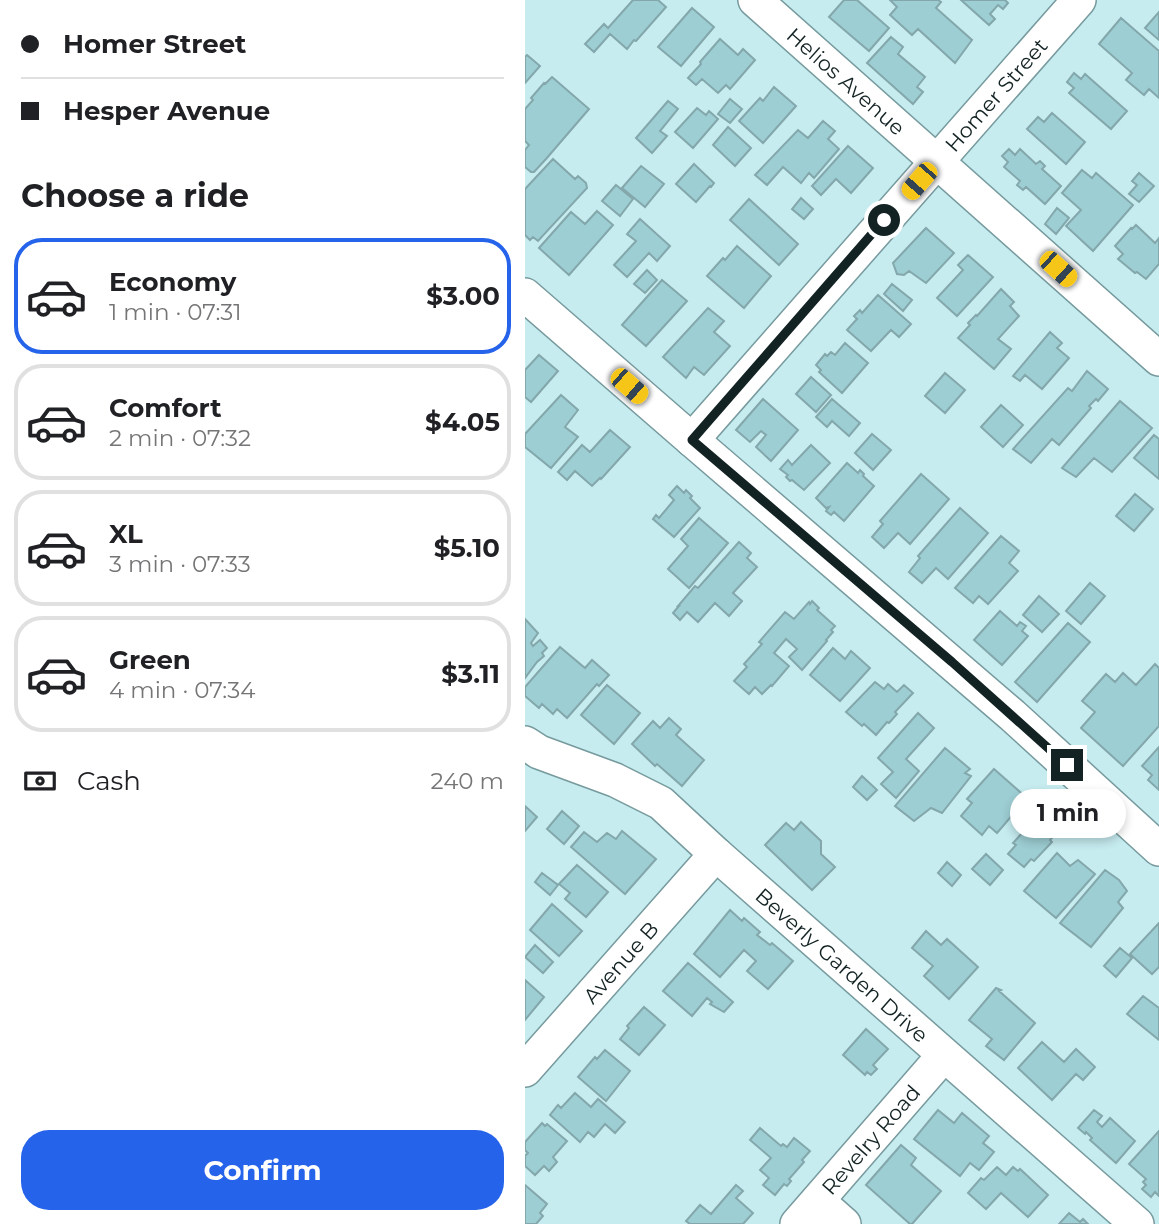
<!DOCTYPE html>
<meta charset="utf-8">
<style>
:root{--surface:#fff;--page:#f2f2f2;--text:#202124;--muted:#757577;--line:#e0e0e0;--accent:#2563eb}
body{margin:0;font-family:Montserrat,sans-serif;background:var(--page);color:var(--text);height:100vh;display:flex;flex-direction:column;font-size:26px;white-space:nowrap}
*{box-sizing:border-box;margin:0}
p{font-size:23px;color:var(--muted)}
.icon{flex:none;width:38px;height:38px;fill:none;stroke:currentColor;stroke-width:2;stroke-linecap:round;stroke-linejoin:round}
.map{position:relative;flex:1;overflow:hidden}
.details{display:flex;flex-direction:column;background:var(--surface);width:525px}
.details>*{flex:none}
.top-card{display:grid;align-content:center;height:154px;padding:0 21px;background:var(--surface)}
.end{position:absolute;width:32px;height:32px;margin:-16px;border:9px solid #132223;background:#fff;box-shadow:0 0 0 4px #fff}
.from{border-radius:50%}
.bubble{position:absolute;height:49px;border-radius:24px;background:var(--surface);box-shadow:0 4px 10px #0003;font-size:23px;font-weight:700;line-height:49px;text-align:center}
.car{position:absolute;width:21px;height:42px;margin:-21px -10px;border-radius:9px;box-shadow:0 0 5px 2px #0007;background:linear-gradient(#f5c518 24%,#345 0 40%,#f5c518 0 76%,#345 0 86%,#f5c518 0)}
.top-card b{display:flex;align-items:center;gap:24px;height:66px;font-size:26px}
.top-card b+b{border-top:2px solid var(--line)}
.top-card i{width:18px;height:18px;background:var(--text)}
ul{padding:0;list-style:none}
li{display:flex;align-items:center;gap:21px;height:116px;margin:0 14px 10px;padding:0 7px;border:4px solid var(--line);border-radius:28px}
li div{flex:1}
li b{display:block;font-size:26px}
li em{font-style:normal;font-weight:700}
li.selected{border-color:var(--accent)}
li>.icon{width:63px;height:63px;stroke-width:1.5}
h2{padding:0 21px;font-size:32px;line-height:84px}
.pay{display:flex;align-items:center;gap:18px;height:77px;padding:0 21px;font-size:26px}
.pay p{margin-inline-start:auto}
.button{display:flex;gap:14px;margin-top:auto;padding:14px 21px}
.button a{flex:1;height:80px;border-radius:28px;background:var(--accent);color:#fff;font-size:28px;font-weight:700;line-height:80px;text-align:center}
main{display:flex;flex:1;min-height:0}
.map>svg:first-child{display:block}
.building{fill:#9dced3;stroke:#83a7ab;stroke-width:2}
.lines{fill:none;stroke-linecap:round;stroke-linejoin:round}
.minor-casing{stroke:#769a9d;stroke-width:36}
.minor{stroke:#fff;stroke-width:33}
.route{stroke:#132223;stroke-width:9}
.labels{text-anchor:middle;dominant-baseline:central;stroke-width:6;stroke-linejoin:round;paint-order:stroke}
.street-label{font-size:21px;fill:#132223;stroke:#fff}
</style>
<main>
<section class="details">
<div class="top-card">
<b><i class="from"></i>Homer Street</b>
<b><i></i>Hesper Avenue</b>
</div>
<h2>Choose a ride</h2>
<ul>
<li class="selected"><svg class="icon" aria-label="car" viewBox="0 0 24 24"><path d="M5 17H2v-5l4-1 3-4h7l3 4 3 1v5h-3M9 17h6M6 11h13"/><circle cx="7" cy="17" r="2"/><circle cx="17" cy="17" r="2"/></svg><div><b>Economy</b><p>1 min · 07:31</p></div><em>$3.00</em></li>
<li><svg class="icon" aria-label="car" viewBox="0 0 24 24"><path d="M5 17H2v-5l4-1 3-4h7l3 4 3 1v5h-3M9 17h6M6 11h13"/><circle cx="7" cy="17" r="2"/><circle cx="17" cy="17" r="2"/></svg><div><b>Comfort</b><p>2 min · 07:32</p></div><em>$4.05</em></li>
<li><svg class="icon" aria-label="car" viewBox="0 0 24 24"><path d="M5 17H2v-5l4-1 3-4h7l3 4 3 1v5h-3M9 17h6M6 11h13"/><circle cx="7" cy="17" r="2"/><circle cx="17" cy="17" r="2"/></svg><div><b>XL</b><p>3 min · 07:33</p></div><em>$5.10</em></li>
<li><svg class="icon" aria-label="car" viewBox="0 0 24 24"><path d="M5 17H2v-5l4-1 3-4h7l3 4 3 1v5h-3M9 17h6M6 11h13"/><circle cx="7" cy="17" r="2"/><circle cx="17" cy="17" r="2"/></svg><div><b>Green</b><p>4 min · 07:34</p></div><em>$3.11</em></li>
</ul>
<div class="pay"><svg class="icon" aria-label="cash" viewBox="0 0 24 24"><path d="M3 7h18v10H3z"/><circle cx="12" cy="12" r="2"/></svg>Cash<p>240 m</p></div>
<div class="button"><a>Confirm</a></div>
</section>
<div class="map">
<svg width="634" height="1224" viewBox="0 0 634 1224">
<rect width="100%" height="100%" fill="#c6ecf0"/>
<path class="building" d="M108,0H133L141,7L111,41L109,40L102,49L85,34L69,52L60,44L79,24L83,28Z
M319,0H332L364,28L344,51L304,17Z
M365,0H413L416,2L411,8L447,40L430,63L393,29L387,35L365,15L372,7Z
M436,0H480L483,3L478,9L473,5L465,14L470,19L464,25Z
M167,8L189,27L156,66L133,47Z
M634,12V40L620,28Z
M596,18L634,51V98L624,89L619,95L601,80L607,73L574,44Z
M366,37L378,47L373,54L400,77L392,87L398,92L388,104L342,63Z
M195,39L213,55L218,49L230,60L205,89L201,85L193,93L177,79L171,85L163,78L176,64L175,62Z
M2,55L15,66L0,83V57Z
M549,73L556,79L560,74L602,111L586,129L544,93L549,88L542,82Z
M27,77L64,109L21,159L9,172H6L0,167V150L4,145L0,141V109L8,100L6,98L19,83L20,84Z
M249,87L271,106L238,143L214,121L235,98L238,101Z
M205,99L217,109L205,123L193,114Z
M143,101L153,109L135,131L142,136L127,153L111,138Z
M172,108L181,115L184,111L193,119L168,148L150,132Z
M527,113L560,142L541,164L502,129L513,117L519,122Z
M298,121L310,131L303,139L314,149L289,178L284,173L276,183L258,167L242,185L230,175L273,130L283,138Z
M203,127L226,148L210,166L188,145Z
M323,146L348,168L326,193L311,179L296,195L287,186Z
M484,149L490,155L495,149L511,164L515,161L520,166L517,169L536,186L520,204L501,187L498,190L492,185L495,181L479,167L483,162L477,156Z
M28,159L50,179L53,176L61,183L62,188L13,241L8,237L5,240L0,235V189Z
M169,164L189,183L186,187L185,186L171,202L151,184Z
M116,166L139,184L120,207L97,188Z
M557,170L567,178L571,173L608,205L568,251L541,226L556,210L537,193Z
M614,173L629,186L614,202L604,194L612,185L607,181Z
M91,185L108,199L95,216L77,201Z
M276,198L288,209L279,219L267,209Z
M224,199L273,244L254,265L205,220Z
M532,208L544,218L531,234L520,224Z
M72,211L88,225L44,275L14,248L46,212L60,224Z
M115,219L145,246L132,261L124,253L102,277L89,265L111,241L102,234Z
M611,225L630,243L634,238V264L621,279L612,272L610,273L593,259L598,254L590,246L606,228L607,229Z
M401,228L429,253L401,283L384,271L379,275L372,274L368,263Z
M212,246L246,276L219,308L182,276L198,258L200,260Z
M443,255L468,277L432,316L412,298L438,270L433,265Z
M122,270L132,280L120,293L109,284Z
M137,280L162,301L121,346L97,325Z
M367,284L387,300L378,311L359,294Z
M476,289L489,302L485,306L494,316L473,339L486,349L469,369L433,338L445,325L443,323L451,315L452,316Z
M353,295L386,324L374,337L366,330L346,351L322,330L332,319L329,316L335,310L337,313Z
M183,308L199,321L189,332L205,346L179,375L169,367L161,378L138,357Z
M525,332L537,343L532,348L544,358L517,389L500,375L495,381L488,376Z
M320,343L343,363L317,393L294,372L296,370L291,365L300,354L302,356L306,352L310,355Z
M14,355L33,371L6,402L0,397V370Z
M562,371L583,389L573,401L571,399L564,406L566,408L534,445L527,439L506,463L488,449L543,388L547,391Z
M420,373L440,390L420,413L400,396Z
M286,377L306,395L291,412L271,394Z
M36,395L53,410L40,427L53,437L26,468L0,447V434Z
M238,399L273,430L246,461L231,447L241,435L236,431L225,442L211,430Z
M307,399L335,423L324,436L307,421L302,427L291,417Z
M595,401L627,428L587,472L569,458L551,477L537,468Z
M476,405L498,425L478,447L456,427Z
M85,430L105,447L76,479L75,478L67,486L50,471L42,480L33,472L57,445L65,452Z
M347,434L366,450L348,470L330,453Z
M629,435L634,439V479L609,458Z
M286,445L305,463L279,490L267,480L265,481L261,477L263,475L255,469L263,460L267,465Z
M322,463L333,473L335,470L339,474L338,476L349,486L319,521L309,512L306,515L301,511L304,507L301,508L291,498Z
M396,474L424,499L385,544L373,533L359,548L347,537L358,524L355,521Z
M152,486L159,493L161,490L167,496L165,498L175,508L149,537L128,519L131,515L134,518L149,500L144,495Z
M610,494L628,509L609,531L591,516Z
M435,508L463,533L423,579L411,568L397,583L384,572L395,558L393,556Z
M174,518L203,543L164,588L143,569L163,546L156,539Z
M476,536L494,551L484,563L493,571L463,604L454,596L448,603L430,588Z
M214,542L226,553L222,558L232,567L208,593L217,601L204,616L190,603L173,622L162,612L155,620L148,613L154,606H153L170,586L173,588Z
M565,583L580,596L556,624L541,611Z
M514,596L534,614L517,632L498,615Z
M287,601L294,608L292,610L310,626L306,630L308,632L301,640L302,641L277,670L264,657L272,649L261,639L249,653L264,666L247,686L246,685L237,694L230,687L224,694L209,681L222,667L219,664L237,644L234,642L260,612L269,619L284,602L285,604Z
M475,611L492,626L495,622L501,626L497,631L503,636L477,665L449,640Z
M0,619L13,633L6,643L8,646L15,640L22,648L17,653L19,656L12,662L0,678Z
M543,623L565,642L512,702L490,682Z
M35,647L60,668L67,660L84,675L74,686L72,684L42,718L32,709L28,714L17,704L14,708L0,696V687Z
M308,648L320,659L326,651L345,668L315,701L285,675Z
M630,664L634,668V726L598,766L556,728L570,712L557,701L581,674L590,682L598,673L611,685Z
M350,682L359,689L363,684L372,692L379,685L388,693L370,712L372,714L364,723L362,722L351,735L339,724L337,726L321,712Z
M82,685L115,713L89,744L56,715Z
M393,713L409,728L381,759L394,771L371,798L356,784L368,772L353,758Z
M144,718L156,729L151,735L179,760L157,786L132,764L130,766L107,744L128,721L135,728Z
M634,747V790L623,780L627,775L617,766Z
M420,748L445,769L440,773L446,776L417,813L406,808L389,821L370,806Z
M469,769L502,798L472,833L464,826L457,835L436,816L447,803L442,799Z
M337,776L352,790L342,800L328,787Z
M0,806L12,817L0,831Z
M37,811L54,826L39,844L22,829Z
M515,816L533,831L525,840L527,842L509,861L506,859L499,867L483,854L491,845L488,843L506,823L508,824Z
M276,822L296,841V854L310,867L287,890L240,845L261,823L269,830Z
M97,831L131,859L100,894L46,847L59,832L72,842L82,833L91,839Z
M532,853L545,866L553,860L570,874L531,918L499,891Z
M461,854L478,870L465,885L447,869Z
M422,862L436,875L427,886L413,873Z
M52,865L83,892L61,917L40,899L45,893L34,884Z
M580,870L594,880L602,891L593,902L598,908L566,947L535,923Z
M17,873L33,885L25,895L10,882Z
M27,904L57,931L34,956L5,930Z
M205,910L217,921L219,918L235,932L232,935L245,945L247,943L268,961L243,989L222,971L231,961L219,950L195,977L169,954Z
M634,923V967L627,974L605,954Z
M401,931L416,945L422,939L453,967L424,999L399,976L408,966L387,948Z
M10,945L28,962L18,973L0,957Z
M595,948L607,958L591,977L579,966Z
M163,963L208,1002L199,1012L185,1004L187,1002L182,998L167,1016L138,991Z
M0,980L19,997L0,1020Z
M471,988L476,990L474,991L510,1023L479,1060L461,1046L467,1039L444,1020Z
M618,996L634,1008V1040L602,1014Z
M119,1007L140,1025L114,1055L95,1039L104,1028L102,1026Z
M341,1029L363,1049L348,1065L352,1069L346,1075L342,1072L340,1075L318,1055Z
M517,1042L539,1062L551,1049L570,1067L558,1080L551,1074L527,1100L493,1068Z
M80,1050L105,1071L81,1101L53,1077L70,1057L72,1059Z
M50,1093L66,1107L73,1099L100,1122L90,1133L80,1124L69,1137L63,1132L55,1142L25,1115L33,1105L36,1108Z
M413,1110L429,1123L437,1113L464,1136L458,1143L469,1152L454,1170L445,1163L435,1176L389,1139Z
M569,1110L577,1116L572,1122L577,1127L585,1118L610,1141L591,1163L565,1140L567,1138L561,1132L560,1134L553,1128Z
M17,1123L20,1126L22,1124L42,1141L28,1157L32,1162L24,1171L19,1166L10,1175L0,1166V1156L3,1153L0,1150V1142Z
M235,1128L256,1146L258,1144L262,1147L269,1138L285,1151L277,1160L279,1162L264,1179L266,1181L262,1186L259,1184L250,1195L238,1185L244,1178L235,1170L246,1158L225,1140Z
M634,1131V1196L630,1192L626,1197L617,1189L621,1185L618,1182L621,1179L604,1164Z
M376,1145L391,1158L386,1165L416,1191L387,1224H385L341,1185Z
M472,1167L481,1175L488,1167L493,1171L495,1169L523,1195L503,1217L476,1193L461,1209L443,1193L456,1178L459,1180Z
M0,1185L22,1204L15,1213L18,1216L11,1224H0Z
M211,1185L218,1191L211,1198L228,1213L218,1224H165L161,1221L175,1205L186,1214Z
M544,1213L555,1222L558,1219L563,1224H534Z"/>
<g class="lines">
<defs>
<g id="minor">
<path id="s1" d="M230,0L634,359"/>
<path d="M0,295L167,440L487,715L634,849"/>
<path id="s2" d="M167,440L554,0"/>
<path id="s3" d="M0,743L14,752L90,780L136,803L191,854L612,1224"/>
<path id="s4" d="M0,1070L191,854"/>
<path d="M293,1201L319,1224"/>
<path id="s5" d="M272,1224L419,1055"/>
</g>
</defs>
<use href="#minor" class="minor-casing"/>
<use href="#minor" class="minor"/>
</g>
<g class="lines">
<path class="route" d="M359,220L167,440L427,662L542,765"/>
</g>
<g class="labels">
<g class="street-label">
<text stroke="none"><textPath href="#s1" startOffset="122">Helios Avenue</textPath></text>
<text stroke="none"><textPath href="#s2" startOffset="460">Homer Street</textPath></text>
<text stroke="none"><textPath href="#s4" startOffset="144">Avenue B</textPath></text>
<text stroke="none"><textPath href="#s3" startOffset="392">Beverly Garden Drive</textPath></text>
<text stroke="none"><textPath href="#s5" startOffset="112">Revelry Road</textPath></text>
</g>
</g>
</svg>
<i class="end from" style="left:359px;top:220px"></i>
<i class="end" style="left:542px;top:765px"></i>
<div class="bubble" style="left:485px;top:789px;width:116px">1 min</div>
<i class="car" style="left:394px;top:181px;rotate:221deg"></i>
<i class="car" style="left:533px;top:269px;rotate:132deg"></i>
<i class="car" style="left:104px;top:386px;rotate:131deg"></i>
</div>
</main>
